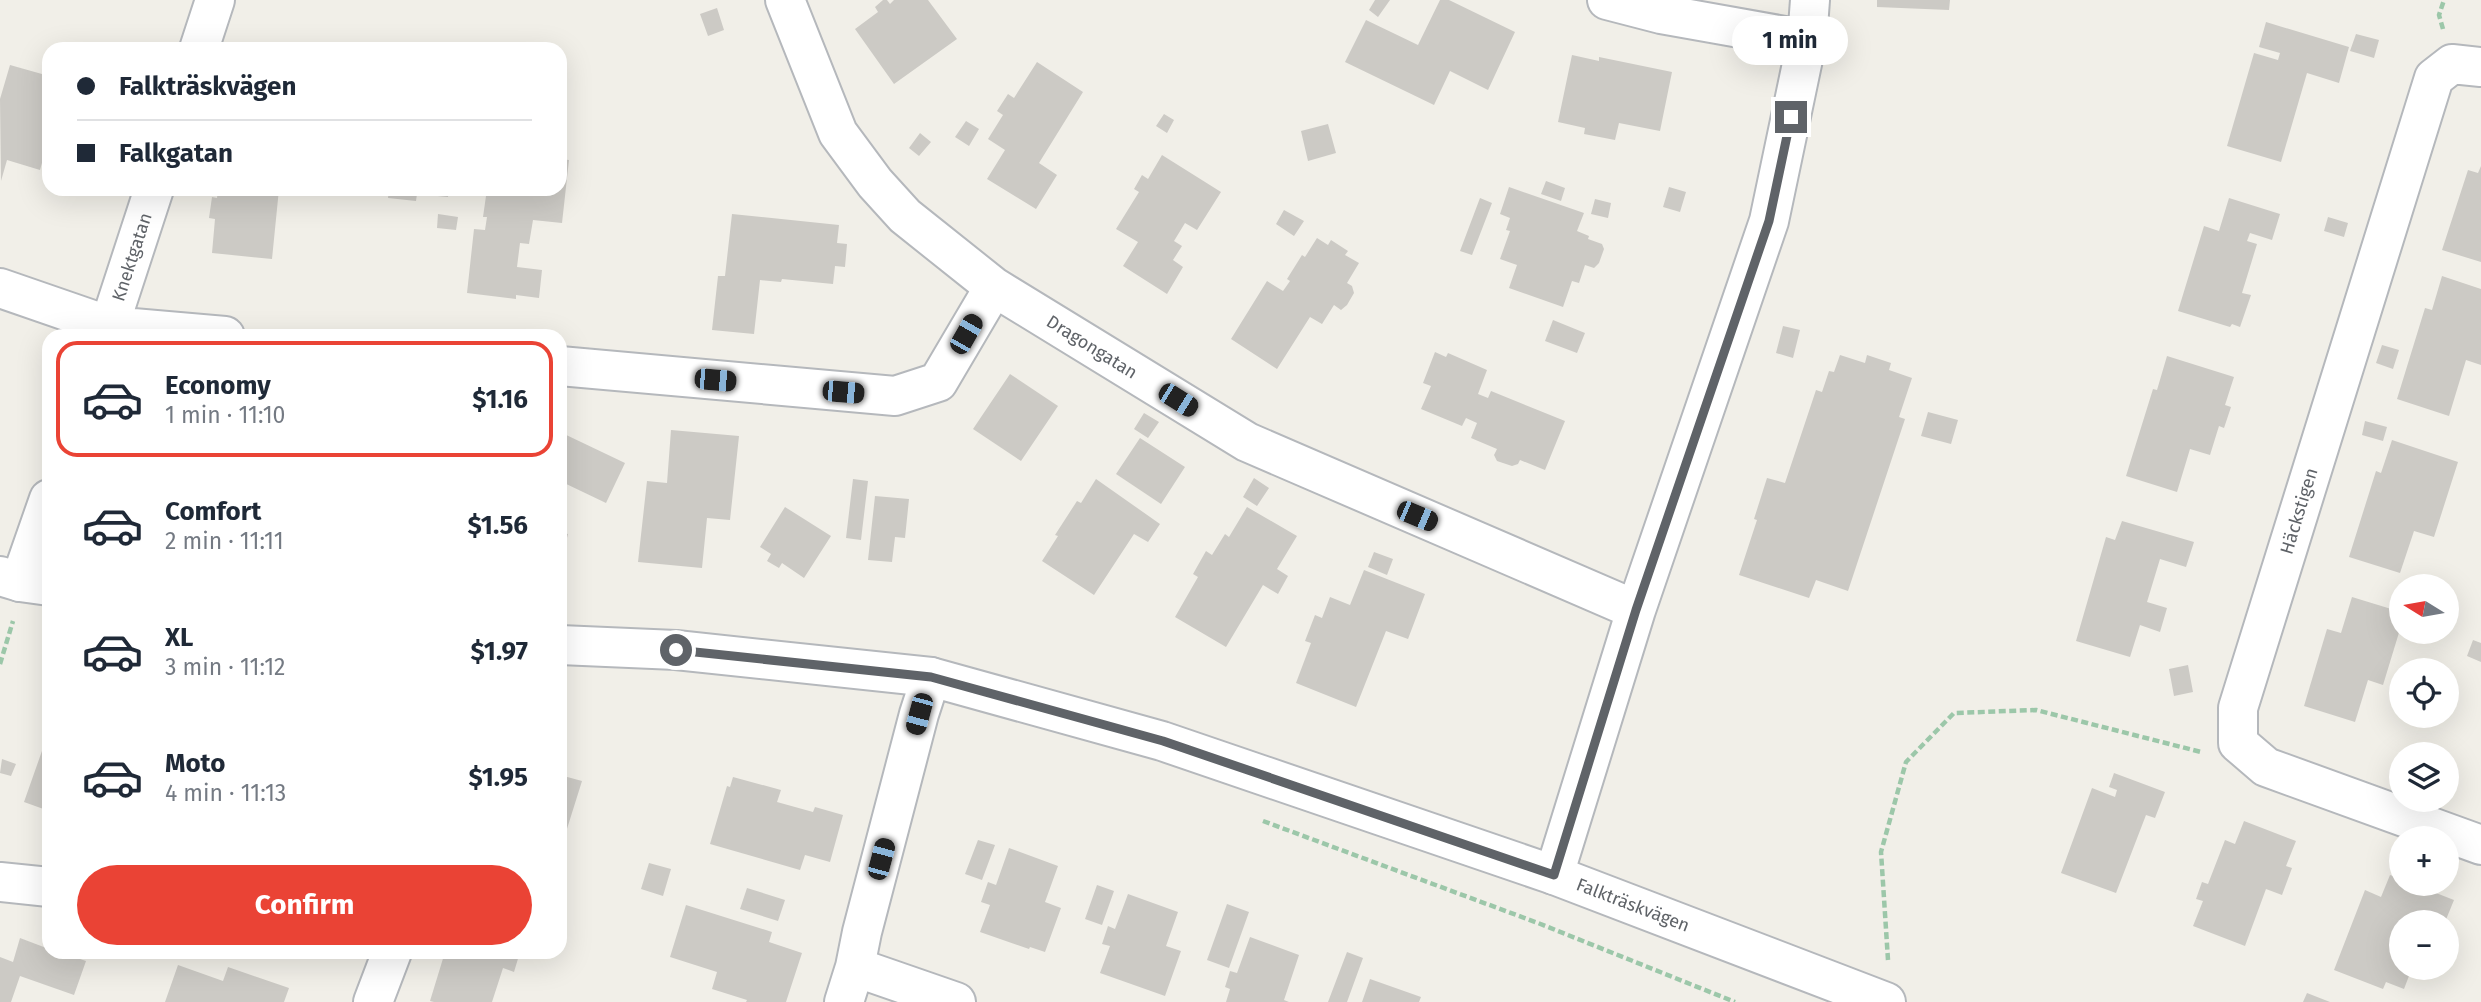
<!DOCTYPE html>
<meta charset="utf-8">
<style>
:root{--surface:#fff;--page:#f6f6f7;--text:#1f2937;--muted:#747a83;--line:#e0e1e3;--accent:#ea4335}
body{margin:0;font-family:"Fira Sans",sans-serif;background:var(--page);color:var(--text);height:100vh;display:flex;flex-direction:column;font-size:26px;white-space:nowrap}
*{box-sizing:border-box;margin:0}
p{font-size:23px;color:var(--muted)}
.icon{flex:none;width:38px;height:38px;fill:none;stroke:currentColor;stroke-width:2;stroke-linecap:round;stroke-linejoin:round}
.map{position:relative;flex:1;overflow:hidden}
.drawer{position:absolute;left:42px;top:329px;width:525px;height:630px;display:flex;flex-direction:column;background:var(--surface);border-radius:21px;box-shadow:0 7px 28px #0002}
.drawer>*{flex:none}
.hud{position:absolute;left:42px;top:42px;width:525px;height:154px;border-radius:21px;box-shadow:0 7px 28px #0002;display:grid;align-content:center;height:154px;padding:0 35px;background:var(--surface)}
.needle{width:46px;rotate:281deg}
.tools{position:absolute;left:2389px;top:574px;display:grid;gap:14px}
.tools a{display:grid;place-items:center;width:70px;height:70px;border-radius:50%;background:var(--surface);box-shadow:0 7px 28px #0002;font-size:35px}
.end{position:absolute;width:32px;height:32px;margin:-16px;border:9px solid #5f6368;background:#fff;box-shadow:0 0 0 4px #fff}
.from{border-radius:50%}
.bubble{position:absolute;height:49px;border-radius:24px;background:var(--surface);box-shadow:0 7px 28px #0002;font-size:23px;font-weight:700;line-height:49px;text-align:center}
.car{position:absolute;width:21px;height:42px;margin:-21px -10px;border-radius:9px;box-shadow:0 0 5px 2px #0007;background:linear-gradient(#222 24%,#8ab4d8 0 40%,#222 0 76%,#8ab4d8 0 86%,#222 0)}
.hud b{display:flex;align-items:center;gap:24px;height:66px;font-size:26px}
.hud b+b{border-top:2px solid var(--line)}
.hud i{width:18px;height:18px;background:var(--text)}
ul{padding:12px 0 0;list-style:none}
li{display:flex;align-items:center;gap:21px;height:116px;margin:0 14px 10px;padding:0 21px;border:4px solid transparent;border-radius:21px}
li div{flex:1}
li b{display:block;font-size:26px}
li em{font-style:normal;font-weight:700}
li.current{border-color:var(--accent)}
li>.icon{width:63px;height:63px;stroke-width:1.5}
.action{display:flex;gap:14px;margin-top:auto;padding:14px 35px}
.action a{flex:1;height:80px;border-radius:42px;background:var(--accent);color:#fff;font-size:28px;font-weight:700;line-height:80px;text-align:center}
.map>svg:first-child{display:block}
.building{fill:#cccac5}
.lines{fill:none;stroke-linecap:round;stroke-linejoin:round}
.minor-casing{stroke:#b5b8bc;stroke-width:42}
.tertiary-casing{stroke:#b5b8bc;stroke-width:42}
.path{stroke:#9cc7a9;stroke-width:4.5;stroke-dasharray:7 3.5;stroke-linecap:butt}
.minor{stroke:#fff;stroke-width:38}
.tertiary{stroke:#fff;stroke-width:38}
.route{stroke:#5f6368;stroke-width:9}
.labels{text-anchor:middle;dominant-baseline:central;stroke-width:6;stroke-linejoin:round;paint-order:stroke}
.street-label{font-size:18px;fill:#5f6368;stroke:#fff}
</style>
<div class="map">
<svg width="2481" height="1002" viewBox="0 0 2481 1002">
<rect width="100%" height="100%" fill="#f1efe8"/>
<path class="building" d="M883,0H887L890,4L894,0H928L957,39L894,84L855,29L878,12L875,7Z
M1375,0H1390L1378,17L1369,10Z
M1440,0H1449L1515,32L1488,90L1450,71L1434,105L1345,62L1366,20L1418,45Z
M1877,0H1950L1949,10L1877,7Z
M717,8L724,30L708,36L700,14Z
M2266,22L2349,47L2339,83L2307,73L2281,162L2227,146L2254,53L2278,60L2280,53L2259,47Z
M2356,34L2379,40L2374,58L2350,51Z
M1572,55L1599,61V57L1672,72L1660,131L1619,123L1615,140L1584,134L1585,128L1558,122Z
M1037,62L1083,92L1039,163L1057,175L1036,209L987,179L1005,150L988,139L1003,115L997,111L1008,94L1014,98Z
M10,65L49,76V153L45,152L40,170L7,160L1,181L0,99Z
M1164,114L1174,120L1167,133L1156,126Z
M966,121L979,129L969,146L955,137Z
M1328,124L1336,153L1308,161L1301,131Z
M920,133L931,142L919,156L909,148Z
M1162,155L1221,192L1197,230L1185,223L1174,241L1182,246L1173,260L1183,267L1167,294L1123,266L1138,242L1116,229L1139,192L1134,189L1142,175L1148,179Z
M560,159L569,160L562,223L533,220L529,244L520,243L517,267L542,270L539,298L516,295V299L467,293L474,229L485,230L487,217H483L487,189H560Z
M2481,166V262L2442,250L2468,170L2478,173Z
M1546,181L1565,188L1561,201L1541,194Z
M1509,187L1584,213L1577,231L1589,236L1588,239L1602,244L1604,249L1599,263L1594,268L1585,265L1579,283L1572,281L1563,307L1509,288L1517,265L1500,259L1510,231L1506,230L1510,218L1500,214Z
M1669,187L1686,192L1680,212L1663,207Z
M218,189H279L272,259L212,253L215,219L209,218L212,197L217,198Z
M389,189H449L448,197L417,194L416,201L388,198Z
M1480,198L1492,203L1472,255L1460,251Z
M2229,198L2280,214L2272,240L2250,233L2247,241L2257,244L2242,293L2251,295L2240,327L2232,324L2230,327L2178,311L2204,226L2219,231Z
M1595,199L1611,203L1608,218L1591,214Z
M1284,210L1304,221L1294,236L1276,224Z
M438,214L458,217L456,230L437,228Z
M732,214L839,225L837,243L847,244L845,267L835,266L833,284L782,279L781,282L760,280L754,334L712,330L718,276H725Z
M2328,217L2348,223L2344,237L2324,231Z
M1317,238L1328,245L1331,240L1348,251L1345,255L1359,263L1347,283L1352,286L1354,293L1347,305L1341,310L1334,305L1322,324L1310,317L1277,369L1231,339L1267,281L1283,291L1290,281L1287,279L1302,255L1305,257Z
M2442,276L2481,289V365L2466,360L2449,416L2397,399L2425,308L2432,310Z
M1553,320L1585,333L1577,353L1545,341Z
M1783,326L1800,330L1793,358L1776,353Z
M2382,345L2399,350L2393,369L2376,363Z
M1435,352L1446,357L1448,353L1487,370L1478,394L1488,398L1491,391L1565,421L1545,470L1520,460L1518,464L1512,466L1497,461L1494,455L1497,449L1471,438L1477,423L1466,418L1462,426L1421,409L1431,386L1423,383Z
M1840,355L1865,363L1867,355L1891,363L1889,370L1912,378L1899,417L1905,419L1848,591L1816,580L1809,598L1739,575L1757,520L1754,519L1767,478L1785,483L1816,390L1822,392L1829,371L1834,372Z
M2167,356L2234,377L2225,405L2231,407L2224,428L2219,426L2210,455L2190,449L2177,492L2126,476L2153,389L2157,390Z
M1010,374L1058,406L1021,461L973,429Z
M1928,412L1958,420L1951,444L1921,436Z
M1144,413L1159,422L1148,438L1134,429Z
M2365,421L2387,427L2383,441L2362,435Z
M671,430L739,436L730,520L707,518L702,568L638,562L647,481L667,483Z
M560,432L625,463L606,503L560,481Z
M1140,438L1185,467L1161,504L1116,474Z
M2392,440L2458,462L2434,537L2414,531L2400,573L2349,557L2376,471L2381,473Z
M1254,478L1269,488L1257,506L1243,497Z
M853,479L868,481L861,540L846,538Z
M1096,479L1160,524L1148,542L1134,534L1094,595L1042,561L1058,536L1055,535L1077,501L1081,503Z
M875,496L909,499L905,538L895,537L892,562L868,560Z
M785,507L831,536L804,578L782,563L779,568L767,561L771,554L760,547Z
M1247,507L1297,536L1277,569L1288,576L1278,594L1263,585L1226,647L1175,617L1198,577L1193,574L1206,551L1212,555L1225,534L1229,537Z
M2122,521L2194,542L2186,567L2160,559L2147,602L2167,608L2160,632L2140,625L2130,657L2076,641L2106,537L2115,540Z
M560,532L568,534L561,561H560Z
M1374,552L1393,559L1387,575L1368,567Z
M1364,570L1425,594L1408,639L1386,631L1356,707L1296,683L1311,643L1305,641L1315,615L1322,618L1330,597L1350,605Z
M2352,597L2401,612V626L2383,685L2368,680L2355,722L2304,706L2327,629L2341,633Z
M2473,640L2481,643V662L2467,656Z
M2188,665L2193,692L2174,696L2169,669Z
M49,731V811L24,802Z
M2,759L16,764L11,776L0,773Z
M2114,773L2165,792L2155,818L2146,815L2116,893L2061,873L2092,788L2115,797L2117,790L2109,787Z
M560,775L582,781L566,832L560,830Z
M733,777L781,790L777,802L813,812L815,807L843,815L830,862L805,855L800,870L710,844L727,786L730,787Z
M2244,821L2296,841L2286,866L2292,868L2282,895L2266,889L2245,946L2193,926L2203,901L2196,899L2202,882L2208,884L2225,840L2235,844Z
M978,840L995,845L982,880L965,874Z
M1009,848L1058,866L1045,902L1061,908L1045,952L1030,947L1029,949L980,932L990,905L981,902L988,882L996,885Z
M649,863L671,869L663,896L641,889Z
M2390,875L2401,879V884H2413L2454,900L2445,922H2401V968H2412L2404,989L2386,982L2383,989L2334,970L2365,890L2381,897Z
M1097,885L1114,891L1102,925L1085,919Z
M747,888L785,900L778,921L740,909Z
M1128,894L1178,912L1166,946L1181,951L1165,996L1100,973L1110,946L1102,944L1108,926L1115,929Z
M1227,904L1249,912L1229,968L1207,960Z
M686,905L772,932L769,942L802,953L786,1002H746L747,1000L712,989L717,972L670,957Z
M1250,937L1299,955L1284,1000L1289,1002H1226L1230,989L1225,987L1230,971L1237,973Z
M20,938L49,949V952H59L86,961L74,995L20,976L11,1002H0V957L13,962Z
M445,952H520L514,972L503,968L492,1002H434L430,1001Z
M1347,952L1363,958L1347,1002H1328Z
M178,965L223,981L228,967L289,988L284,1002H165Z
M1370,979L1421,997L1419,1002H1362Z
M2307,993L2330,1002H2303Z"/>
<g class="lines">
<defs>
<path id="minor" d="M785,0L838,133L875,183L905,216L994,287L1247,442L1636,610
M1607,0L1661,14L1807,40
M199,49L215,0
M2481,67L2452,64L2434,78L2238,708V743L2266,767L2481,845
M0,288L110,326L225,336
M106,336L154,189
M560,366L895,396L938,382L994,287
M20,582L49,499
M1554,875L1636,610L1769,221L1807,40L1810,0
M0,882L49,887
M855,967L956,1002
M373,1002L392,952
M844,1002L855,967L862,932L919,714L931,677"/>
<path id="tertiary" d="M0,576L20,582L49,586
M560,645L676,650L931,677L1162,741L1554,875L1886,1002"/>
</defs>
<use href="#minor" class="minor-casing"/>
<use href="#tertiary" class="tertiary-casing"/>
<path class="path" d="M2443,29L2439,15L2444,0
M0,664L13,621
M1263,821L1538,923L1735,1002
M1888,960L1881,852L1906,762L1954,713L2036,710L2201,752"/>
<use href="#minor" class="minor"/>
<use href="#tertiary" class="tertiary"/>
</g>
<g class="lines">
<path class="route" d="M676,650L931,677L1163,741L1554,875L1636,610L1769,221L1791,117"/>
</g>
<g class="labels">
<g class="street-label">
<text transform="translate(132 257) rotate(-72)">Knektgatan</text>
<text transform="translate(1092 347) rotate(32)">Dragongatan</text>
<text transform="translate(2299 511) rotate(-73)">Häckstigen</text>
<text transform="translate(1633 905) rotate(21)">Falkträskvägen</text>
</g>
</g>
</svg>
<div class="tools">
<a><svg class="needle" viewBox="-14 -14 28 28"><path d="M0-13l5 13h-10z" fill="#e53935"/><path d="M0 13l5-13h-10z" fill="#747a83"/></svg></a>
<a><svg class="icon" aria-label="locate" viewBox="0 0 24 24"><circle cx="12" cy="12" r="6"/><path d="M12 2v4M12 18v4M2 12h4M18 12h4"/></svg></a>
<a><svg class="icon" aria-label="layers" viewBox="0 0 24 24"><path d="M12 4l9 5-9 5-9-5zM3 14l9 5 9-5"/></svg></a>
<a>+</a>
<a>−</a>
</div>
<i class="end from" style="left:676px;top:650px"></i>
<i class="end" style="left:1791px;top:117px"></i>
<div class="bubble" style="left:1732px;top:16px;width:116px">1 min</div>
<i class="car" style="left:966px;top:334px;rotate:30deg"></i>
<i class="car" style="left:715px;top:380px;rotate:95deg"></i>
<i class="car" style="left:843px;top:392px;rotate:95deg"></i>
<i class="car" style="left:1178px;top:400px;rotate:122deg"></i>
<i class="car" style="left:1417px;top:516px;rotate:113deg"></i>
<i class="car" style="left:919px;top:714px;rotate:195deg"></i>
<i class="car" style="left:881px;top:859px;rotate:15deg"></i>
<div class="hud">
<b><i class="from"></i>Falkträskvägen</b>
<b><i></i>Falkgatan</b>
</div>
<section class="drawer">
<ul>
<li class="current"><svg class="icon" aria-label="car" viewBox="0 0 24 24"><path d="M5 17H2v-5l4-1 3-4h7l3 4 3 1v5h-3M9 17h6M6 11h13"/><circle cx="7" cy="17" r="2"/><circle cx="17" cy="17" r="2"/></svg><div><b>Economy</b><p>1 min · 11:10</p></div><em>$1.16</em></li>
<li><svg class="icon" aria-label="car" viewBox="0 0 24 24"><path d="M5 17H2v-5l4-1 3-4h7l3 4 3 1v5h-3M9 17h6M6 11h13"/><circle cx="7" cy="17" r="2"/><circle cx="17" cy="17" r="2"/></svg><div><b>Comfort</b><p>2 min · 11:11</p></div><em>$1.56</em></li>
<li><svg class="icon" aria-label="car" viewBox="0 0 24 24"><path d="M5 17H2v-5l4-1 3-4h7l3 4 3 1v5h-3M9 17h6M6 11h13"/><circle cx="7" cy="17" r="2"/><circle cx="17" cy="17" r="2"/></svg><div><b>XL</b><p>3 min · 11:12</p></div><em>$1.97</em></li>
<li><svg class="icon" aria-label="car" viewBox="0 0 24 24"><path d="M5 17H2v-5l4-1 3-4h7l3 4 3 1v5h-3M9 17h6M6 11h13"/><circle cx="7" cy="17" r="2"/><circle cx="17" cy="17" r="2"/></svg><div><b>Moto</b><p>4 min · 11:13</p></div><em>$1.95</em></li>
</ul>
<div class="action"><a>Confirm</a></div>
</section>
</div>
